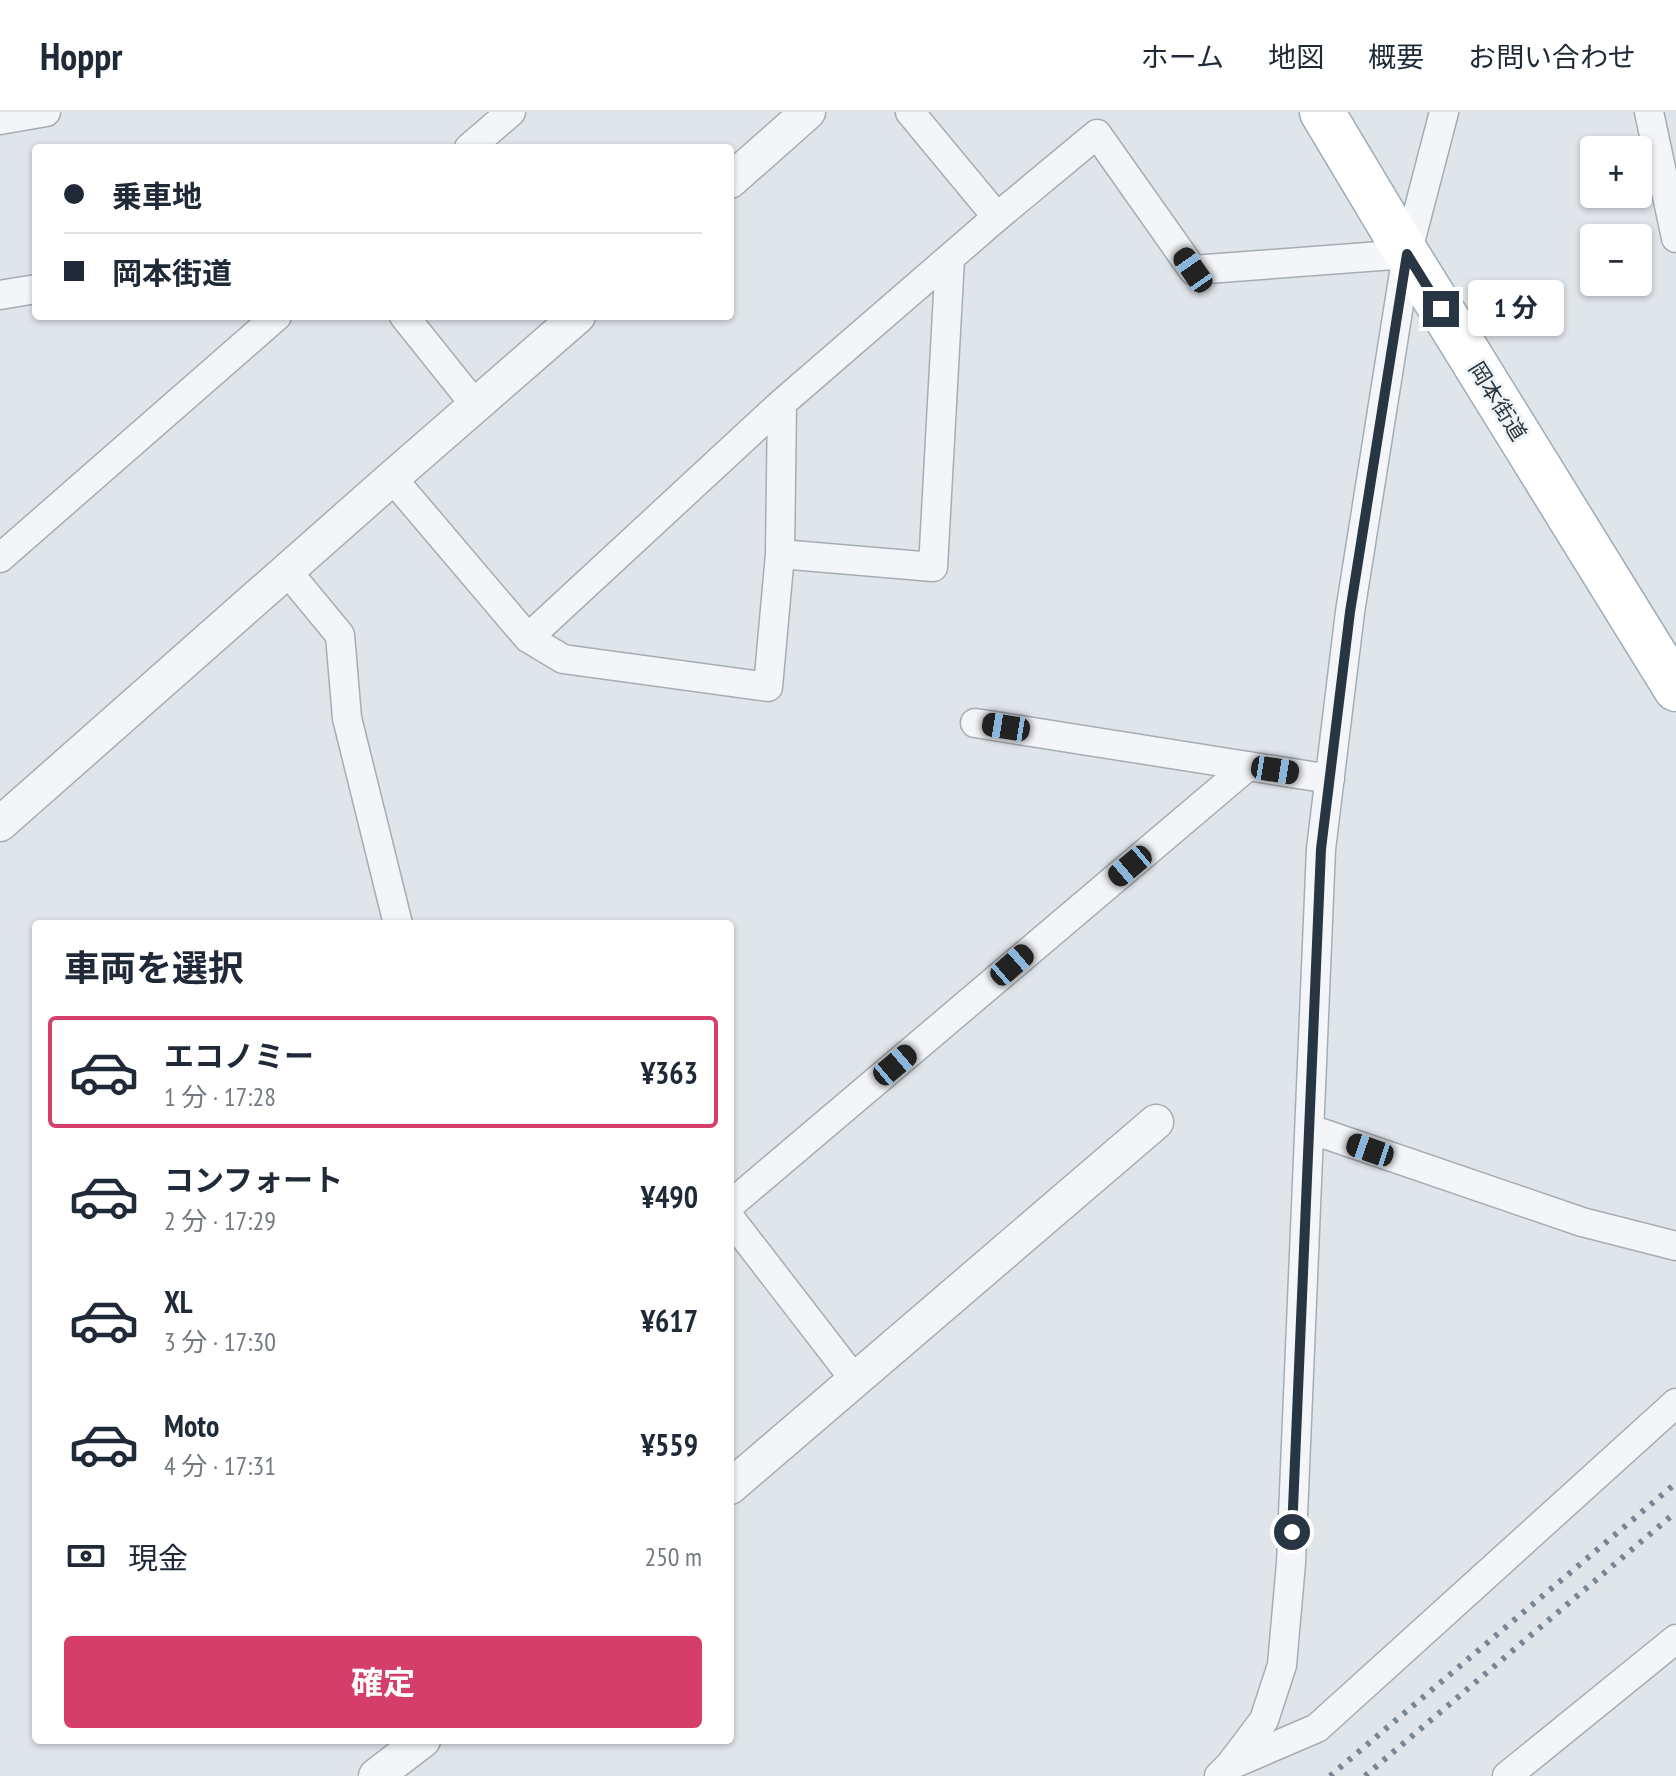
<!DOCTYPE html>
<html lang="ja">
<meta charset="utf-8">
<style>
:root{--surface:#fff;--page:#f6f6f7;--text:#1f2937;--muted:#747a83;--line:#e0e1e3;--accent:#d53e68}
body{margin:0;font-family:"PT Sans Narrow","Noto Sans JP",sans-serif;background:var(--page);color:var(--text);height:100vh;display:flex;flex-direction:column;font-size:30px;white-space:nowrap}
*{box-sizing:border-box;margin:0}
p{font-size:26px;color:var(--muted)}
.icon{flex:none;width:44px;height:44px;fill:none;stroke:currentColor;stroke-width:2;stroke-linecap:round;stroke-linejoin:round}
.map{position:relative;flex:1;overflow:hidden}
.drawer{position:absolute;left:32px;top:808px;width:702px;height:824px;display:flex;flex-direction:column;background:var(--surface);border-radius:8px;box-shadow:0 2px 6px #0004}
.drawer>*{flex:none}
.banner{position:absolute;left:32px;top:32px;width:702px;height:176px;border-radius:8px;box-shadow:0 2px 6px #0004;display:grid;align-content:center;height:176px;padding:0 32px;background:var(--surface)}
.tools{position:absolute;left:1580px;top:24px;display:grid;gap:16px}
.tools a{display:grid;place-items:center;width:72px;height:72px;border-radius:8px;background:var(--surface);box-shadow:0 2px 6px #0004;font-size:40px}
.end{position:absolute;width:36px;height:36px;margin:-18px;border:10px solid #283542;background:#fff;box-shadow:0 0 0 4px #fff}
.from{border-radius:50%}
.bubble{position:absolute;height:56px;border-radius:8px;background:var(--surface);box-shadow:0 2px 6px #0004;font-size:26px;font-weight:700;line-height:56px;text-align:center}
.car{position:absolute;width:24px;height:48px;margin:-24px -12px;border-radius:10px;box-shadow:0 0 6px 2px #0007;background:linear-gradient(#222 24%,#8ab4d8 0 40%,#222 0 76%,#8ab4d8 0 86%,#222 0)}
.banner b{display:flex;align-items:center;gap:28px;height:76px;font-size:30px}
.banner b+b{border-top:2px solid var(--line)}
.banner i{width:20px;height:20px;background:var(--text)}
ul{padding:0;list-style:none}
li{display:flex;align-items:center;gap:24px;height:112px;margin:0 16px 12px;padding:0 16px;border:4px solid transparent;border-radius:8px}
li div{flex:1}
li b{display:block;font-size:30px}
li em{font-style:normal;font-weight:700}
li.active{border-color:var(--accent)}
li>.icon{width:72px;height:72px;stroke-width:1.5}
h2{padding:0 32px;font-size:36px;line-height:96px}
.pay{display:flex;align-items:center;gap:20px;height:88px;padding:0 32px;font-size:30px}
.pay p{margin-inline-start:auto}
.action{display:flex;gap:16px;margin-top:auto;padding:16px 32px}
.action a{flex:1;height:92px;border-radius:8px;background:var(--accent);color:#fff;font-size:32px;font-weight:700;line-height:92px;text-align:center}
header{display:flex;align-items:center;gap:48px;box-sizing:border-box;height:112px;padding:0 40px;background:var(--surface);border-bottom:2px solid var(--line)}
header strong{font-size:38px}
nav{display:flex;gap:44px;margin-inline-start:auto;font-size:28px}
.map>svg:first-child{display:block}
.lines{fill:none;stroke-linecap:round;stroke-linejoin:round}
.minor-casing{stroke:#a5adb4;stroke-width:31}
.tertiary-casing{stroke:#a5adb4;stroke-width:37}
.primary-casing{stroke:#9fabb6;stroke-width:47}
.minor{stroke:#f3f5f8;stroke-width:28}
.tertiary{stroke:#f3f5f8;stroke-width:34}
.primary{stroke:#fff;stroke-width:44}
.rail{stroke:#788694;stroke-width:6;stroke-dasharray:4 8;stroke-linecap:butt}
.route{stroke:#283542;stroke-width:10}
.labels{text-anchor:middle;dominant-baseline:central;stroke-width:6;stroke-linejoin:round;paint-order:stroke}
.street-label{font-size:22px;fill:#283542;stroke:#f0f4f7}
</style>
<header>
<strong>Hoppr</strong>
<nav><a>ホーム</a><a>地図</a><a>概要</a><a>お問い合わせ</a></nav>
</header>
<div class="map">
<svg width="1676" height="1664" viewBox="0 0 1676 1664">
<rect width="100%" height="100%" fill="#e0e5ea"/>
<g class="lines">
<defs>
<path id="minor" d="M1649,0L1676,126
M0,8L46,0
M469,36L511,0
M997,105L1097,22L1193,158L1407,142
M0,183L36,177
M404,204L476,294
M392,366L528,526L563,547L768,575L780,442L782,291
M780,442L933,455L950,146
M0,446L277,204
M287,459L340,523L347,606L398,812
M528,526L782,291L997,105L910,0
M975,611L1330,667
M1310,1017L1582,1110L1676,1134
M730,1093L1248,654
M730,1106L855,1268
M1233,1652L1317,1616L1676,1291
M1219,1664L1230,1653L1264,1608L1282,1553L1291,1451L1321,737L1350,500L1407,142L1444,0
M1507,1664L1676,1527"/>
<path id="tertiary" d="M730,69L808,0
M0,712L392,366L578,204
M730,1375L1156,1010
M376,1664L423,1628"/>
<path id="primary" d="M1322,0L1407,142L1676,577"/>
</defs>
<use href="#minor" class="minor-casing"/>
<use href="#tertiary" class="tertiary-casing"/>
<use href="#primary" class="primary-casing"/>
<use href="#minor" class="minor"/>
<use href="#tertiary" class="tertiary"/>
<use href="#primary" class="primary"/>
<path class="rail" d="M1330,1664L1676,1371
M1365,1664L1676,1400"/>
</g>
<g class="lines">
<path class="route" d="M1292,1420L1321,737L1350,500L1407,142L1441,197"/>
</g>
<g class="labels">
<g class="street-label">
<text transform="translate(1498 289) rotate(58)">岡本街道</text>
</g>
</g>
</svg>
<div class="tools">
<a>+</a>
<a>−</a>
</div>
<i class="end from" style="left:1292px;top:1420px"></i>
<i class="end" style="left:1441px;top:197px"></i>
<div class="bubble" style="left:1468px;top:168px;width:96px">1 分</div>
<i class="car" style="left:1193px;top:158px;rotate:325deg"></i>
<i class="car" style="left:1006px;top:615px;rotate:279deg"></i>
<i class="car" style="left:1275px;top:658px;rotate:99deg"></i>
<i class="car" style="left:1130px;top:754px;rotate:230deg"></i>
<i class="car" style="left:1012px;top:853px;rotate:49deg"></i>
<i class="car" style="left:895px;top:953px;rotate:50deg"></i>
<i class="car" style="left:1370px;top:1038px;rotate:289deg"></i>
<div class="banner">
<b><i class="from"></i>乗車地</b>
<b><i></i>岡本街道</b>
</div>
<section class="drawer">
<h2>車両を選択</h2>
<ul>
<li class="active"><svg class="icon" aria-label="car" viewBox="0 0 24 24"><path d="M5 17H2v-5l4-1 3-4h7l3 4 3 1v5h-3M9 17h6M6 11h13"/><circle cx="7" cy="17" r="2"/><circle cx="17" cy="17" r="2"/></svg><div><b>エコノミー</b><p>1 分 · 17:28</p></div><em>¥363</em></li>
<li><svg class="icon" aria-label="car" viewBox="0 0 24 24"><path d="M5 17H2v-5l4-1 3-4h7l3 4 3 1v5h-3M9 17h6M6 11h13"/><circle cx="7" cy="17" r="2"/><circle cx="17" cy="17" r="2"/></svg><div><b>コンフォート</b><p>2 分 · 17:29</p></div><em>¥490</em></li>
<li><svg class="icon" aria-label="car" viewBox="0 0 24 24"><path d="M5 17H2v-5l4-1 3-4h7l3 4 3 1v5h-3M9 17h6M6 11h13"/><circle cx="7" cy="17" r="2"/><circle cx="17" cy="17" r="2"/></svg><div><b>XL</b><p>3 分 · 17:30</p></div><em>¥617</em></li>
<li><svg class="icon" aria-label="car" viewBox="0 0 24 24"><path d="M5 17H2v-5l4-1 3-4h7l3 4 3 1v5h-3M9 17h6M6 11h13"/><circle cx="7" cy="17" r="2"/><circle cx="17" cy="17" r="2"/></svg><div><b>Moto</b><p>4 分 · 17:31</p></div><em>¥559</em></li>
</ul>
<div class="pay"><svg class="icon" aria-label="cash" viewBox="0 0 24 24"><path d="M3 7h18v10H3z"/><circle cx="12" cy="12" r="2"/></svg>現金<p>250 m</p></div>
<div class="action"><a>確定</a></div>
</section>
</div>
